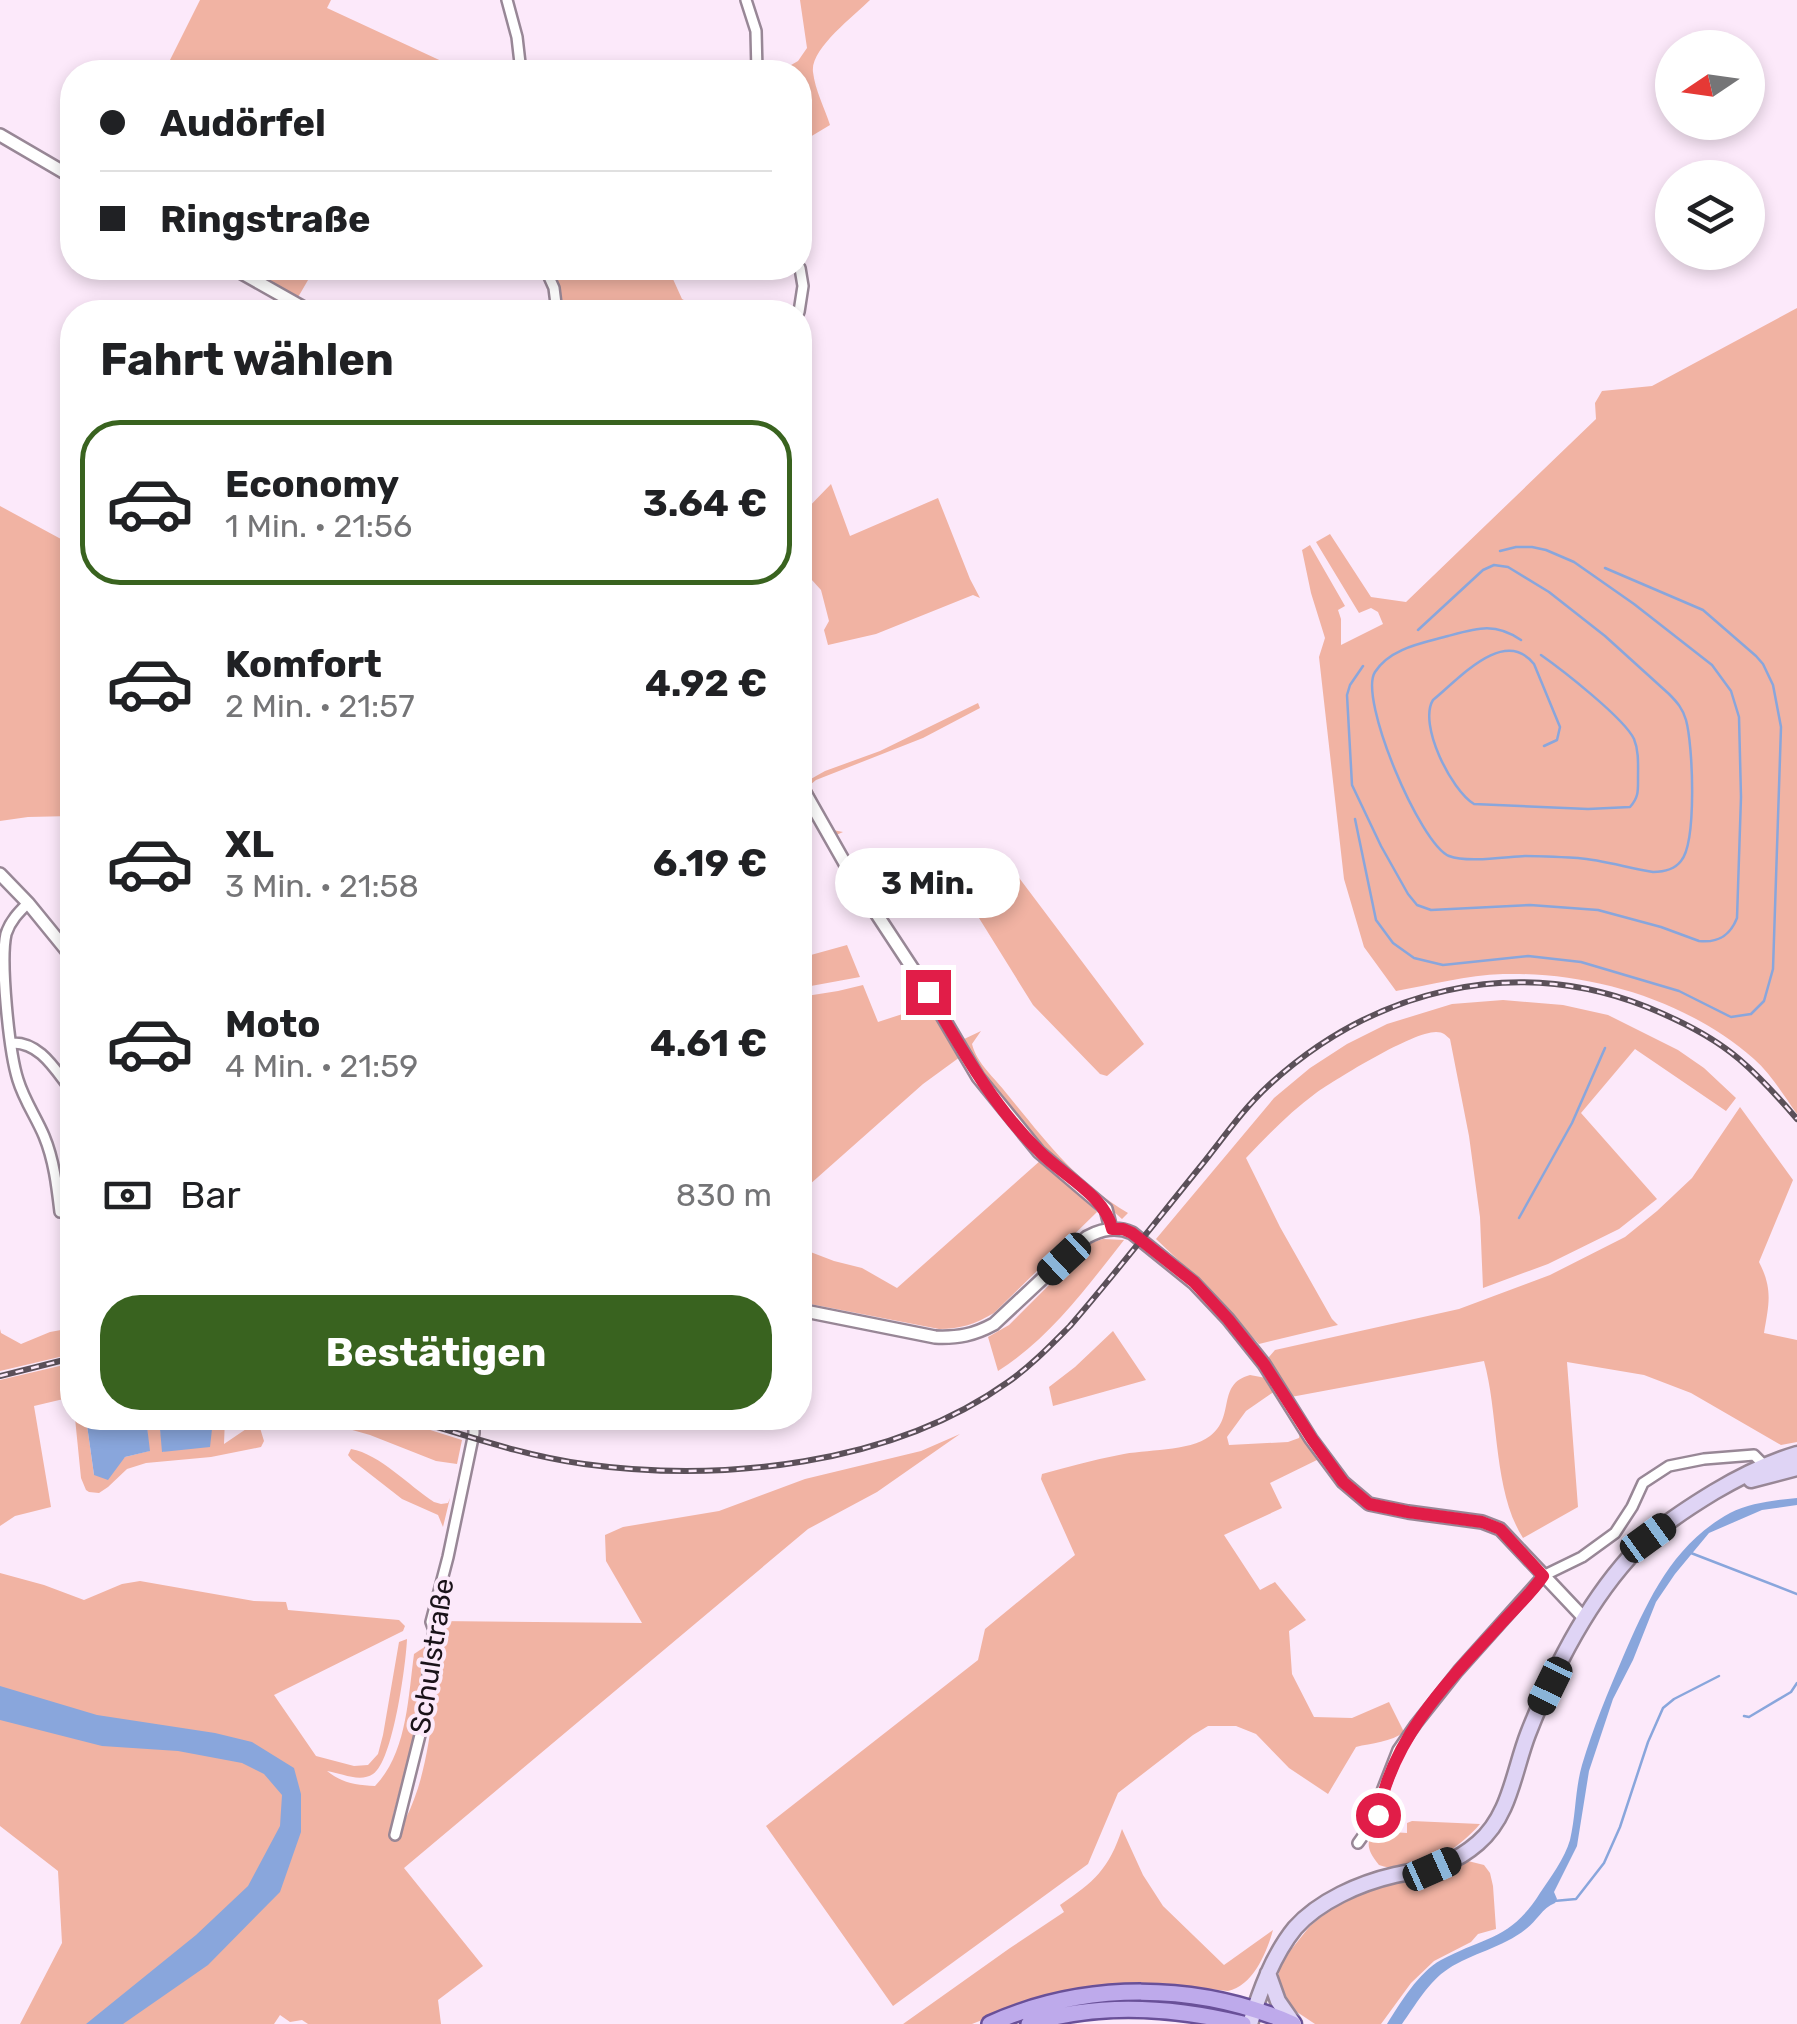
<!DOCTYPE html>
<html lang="de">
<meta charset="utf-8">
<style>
:root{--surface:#fff;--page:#f6f6f6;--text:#202124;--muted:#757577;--line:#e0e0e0;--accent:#39631f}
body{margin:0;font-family:Rubik,sans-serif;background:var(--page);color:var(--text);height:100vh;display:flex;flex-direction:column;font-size:38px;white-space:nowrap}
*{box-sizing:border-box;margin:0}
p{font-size:32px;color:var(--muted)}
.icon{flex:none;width:55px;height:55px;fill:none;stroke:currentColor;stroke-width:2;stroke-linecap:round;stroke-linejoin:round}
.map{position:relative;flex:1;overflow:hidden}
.panel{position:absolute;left:60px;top:300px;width:752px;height:1130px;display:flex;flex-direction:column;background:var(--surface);border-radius:40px;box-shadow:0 5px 15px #0003}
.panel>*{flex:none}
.banner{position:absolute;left:60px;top:60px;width:752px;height:220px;border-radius:40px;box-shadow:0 5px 15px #0003;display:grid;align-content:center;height:220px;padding:0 40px;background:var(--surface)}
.needle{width:65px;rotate:257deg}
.controls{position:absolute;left:1655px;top:30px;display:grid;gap:20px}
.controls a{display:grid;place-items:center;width:110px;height:110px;border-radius:50%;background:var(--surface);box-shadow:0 5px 15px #0003;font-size:50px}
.end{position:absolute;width:45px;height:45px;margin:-22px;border:12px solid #e11d48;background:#fff;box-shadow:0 0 0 5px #fff}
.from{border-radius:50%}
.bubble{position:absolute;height:70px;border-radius:35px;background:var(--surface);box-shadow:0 5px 15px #0003;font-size:32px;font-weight:700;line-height:70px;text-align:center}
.car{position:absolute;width:30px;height:60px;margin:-30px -15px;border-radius:12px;box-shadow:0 0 8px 2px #0007;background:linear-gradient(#222 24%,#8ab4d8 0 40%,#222 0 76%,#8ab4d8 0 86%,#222 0)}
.banner b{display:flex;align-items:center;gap:35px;height:95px;font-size:38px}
.banner b+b{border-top:2px solid var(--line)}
.banner i{width:25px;height:25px;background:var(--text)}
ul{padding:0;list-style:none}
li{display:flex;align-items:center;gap:30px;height:165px;margin:0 20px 15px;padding:0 20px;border:5px solid transparent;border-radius:40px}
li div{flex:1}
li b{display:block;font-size:38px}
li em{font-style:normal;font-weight:700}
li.current{border-color:var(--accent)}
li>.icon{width:90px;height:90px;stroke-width:1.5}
h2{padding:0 40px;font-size:45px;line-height:120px}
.pay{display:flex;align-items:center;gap:25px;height:110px;padding:0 40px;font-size:38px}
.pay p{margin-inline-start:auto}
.primary-button{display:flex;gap:20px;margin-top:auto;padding:20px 40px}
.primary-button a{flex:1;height:115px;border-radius:40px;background:var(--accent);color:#fff;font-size:40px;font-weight:700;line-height:115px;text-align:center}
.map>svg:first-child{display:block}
.green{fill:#f1b3a3}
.water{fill:#89a6dc}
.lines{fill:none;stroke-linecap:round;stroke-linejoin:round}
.stream{stroke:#89a6dc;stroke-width:2.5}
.minor-casing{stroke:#988796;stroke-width:14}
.tertiary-casing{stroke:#988796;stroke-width:16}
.secondary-casing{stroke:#988796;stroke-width:19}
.primary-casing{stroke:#695098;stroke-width:20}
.minor{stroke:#fff;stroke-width:9}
.tertiary{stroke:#fff;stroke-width:11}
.secondary{stroke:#dfd4f5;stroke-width:14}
.primary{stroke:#beaaeb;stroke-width:15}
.rail-casing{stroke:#5b5059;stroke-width:6}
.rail{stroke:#fce9fa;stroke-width:2.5;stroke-dasharray:8;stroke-linecap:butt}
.route{stroke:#e11d48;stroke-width:12}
.labels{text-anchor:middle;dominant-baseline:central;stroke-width:8;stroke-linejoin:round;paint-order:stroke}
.street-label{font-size:28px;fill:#1a1319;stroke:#fce9fa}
</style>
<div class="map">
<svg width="1797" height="2024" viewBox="0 0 1797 2024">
<rect width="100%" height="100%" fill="#fce9fa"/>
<path class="green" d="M200,0H331L327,8L463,71L473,72H164Z
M800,0H870C854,16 810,49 813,72C815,90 825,109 830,125L800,143V72H779L798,61L807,48Z
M242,268H315L297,299Z
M550,268H668L682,299L707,312H562V300Z
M1797,308V1114C1784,1096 1771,1074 1754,1059C1687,1000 1591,972 1503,974C1467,975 1430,985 1396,991L1364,947L1344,879L1319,657L1325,638L1311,593L1302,550L1310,545L1345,606L1338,610L1341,619V645L1383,624L1378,612L1371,608L1359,613L1316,542L1330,534L1371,597L1406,602L1596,419L1595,403L1602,391L1652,386Z
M831,484L850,536L938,498L970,579L980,598L973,595L876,634L828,645L824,630L829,621L821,590L811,579L802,514Z
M0,506L72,545V816L28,817L0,821Z
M978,703L980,708L923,738L816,780L810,785L833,830L843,832L834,836L807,787L809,780L825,771L880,751Z
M981,852L1008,863L1144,1044L1107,1076L1100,1074L1033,1005L974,910L975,888L966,853Z
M847,945L860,977L800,988V958Z
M863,985L878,1022L930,1005L960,1057L923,1084L800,1193V997L838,991Z
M1503,1000L1563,1005L1608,1015L1678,1050L1704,1068L1736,1098L1726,1111L1635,1049L1581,1113L1657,1199L1619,1229L1548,1264L1483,1288L1480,1217L1469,1136L1450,1039C1445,1035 1444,1032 1436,1032C1412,1032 1338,1078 1316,1093C1290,1112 1268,1135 1246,1158L1280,1227L1332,1319L1338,1325L1259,1344L1199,1280L1156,1239L1274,1098L1310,1068L1347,1044L1387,1024L1452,1004Z
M981,1031L972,1044C977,1064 995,1078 1007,1094C1045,1140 1075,1181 1128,1213L1122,1219L1045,1151L980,1070L962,1040Z
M1740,1107L1793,1180L1759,1262C1773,1289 1769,1304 1764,1333L1797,1340V1442L1781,1445L1691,1393L1644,1375L1567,1362L1578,1507L1523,1538C1493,1491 1499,1415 1484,1361L1291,1397L1268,1358L1275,1350L1459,1309L1550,1275L1625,1237L1657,1211L1692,1178Z
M1041,1160L1097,1212L994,1313C975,1324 961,1329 939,1329L800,1302V1248L834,1261L862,1268L897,1288Z
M1103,1239L1124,1240C1087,1287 1049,1339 998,1371L988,1337L1009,1325L1091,1243Z
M72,1328V1354L0,1371V1329L1,1333L21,1344L50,1332Z
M1113,1331L1146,1380L1053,1406L1049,1387L1075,1367Z
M72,1363V1397L34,1406L51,1507L15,1516L0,1526V1380Z
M1250,1375L1266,1378L1275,1391L1246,1411L1227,1437L1229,1445L1288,1442L1299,1438L1300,1432L1319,1459L1270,1483L1282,1508L1224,1535L1260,1590L1275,1582L1306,1620L1289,1631L1292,1674L1314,1717L1352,1718L1389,1702L1404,1732C1392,1742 1371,1743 1356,1747L1328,1794L1289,1768L1256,1734L1236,1726H1208L1193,1735L1118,1793L1088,1864L893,2006L766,1826L978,1660L985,1629L1075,1555L1041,1479L1042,1474C1068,1467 1093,1460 1119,1455C1145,1449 1189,1452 1210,1436C1236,1417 1216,1384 1250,1375Z
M75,1418H86L94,1475L125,1457L149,1451L146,1418H159L163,1452L213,1421L197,1418H225L224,1444L252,1425L229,1418H257L264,1441L261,1447L211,1457L146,1463L127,1469L108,1487L99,1493L89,1492L86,1490L81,1478Z
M310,1418H392L462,1440L457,1464L436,1461L370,1435Z
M960,1434L877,1492L808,1529L404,1868L483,1966L438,2000L441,2024H308L302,2020L290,2022L280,2015L274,2024H20L62,1943L58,1871L0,1826V1573L44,1585L84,1600L122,1584L140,1581L254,1601L286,1602L288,1610L399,1620L405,1626L403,1631L274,1695L316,1756L354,1766L368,1765L378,1754L383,1735L399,1642L407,1639C406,1664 393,1762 373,1774C360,1783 341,1773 327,1771C342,1783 356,1785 375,1786C407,1753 408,1698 414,1654L426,1646L415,1731L393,1815L406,1818C433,1764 434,1692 440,1632L437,1621L642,1623L606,1561L605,1535L623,1527L719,1511L805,1479L921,1451Z
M351,1449C380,1454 409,1486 434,1502L441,1504L448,1503L450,1498L443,1527L438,1515L402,1499L352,1460L348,1455Z
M1384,1818L1385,1832H1381V1836L1391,1838L1392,1832L1407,1833V1823L1412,1821L1480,1824C1457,1851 1415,1878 1379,1865C1361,1843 1369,1837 1384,1818Z
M1122,1829L1143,1875L1163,1906L1224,1965L1273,1930C1267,1952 1253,1986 1228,1991L1159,1984L1084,1987L1045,1995L972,2024H903L1010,1948L1064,1912L1060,1905C1094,1882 1109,1869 1122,1829Z
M1468,1861L1484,1865L1490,1873L1493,1886L1496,1929L1478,1934L1471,1942L1434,1961L1411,1983L1381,2024H1315L1291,2008L1284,2000L1278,1983L1279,1970L1286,1956L1310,1926L1336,1905L1351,1897L1376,1887L1428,1877Z"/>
<path class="water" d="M86,1418H146L150,1451L125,1457L108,1480L94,1475Z
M159,1418H197L213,1420L210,1447L162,1452Z
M1797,1498V1505L1762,1510L1709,1533L1675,1574L1656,1602L1633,1660L1613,1699L1589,1771L1577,1846L1554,1892L1557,1899L1555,1903C1542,1908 1537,1921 1526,1929C1502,1948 1472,1953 1448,1969C1429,1981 1415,2006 1402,2024H1387C1401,2002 1418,1973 1441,1960C1483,1937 1511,1940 1540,1893C1550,1878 1565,1858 1570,1840C1576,1815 1575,1789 1582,1765C1593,1728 1608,1692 1623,1657C1648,1600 1672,1545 1730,1513C1750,1503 1775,1500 1797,1498Z
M0,1686L97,1715L215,1733L252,1742L294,1768L301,1794V1832L280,1892L208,1965L123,2024H86L196,1935L248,1886L280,1826L282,1795L264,1774L242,1763L178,1751L102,1746L0,1720Z"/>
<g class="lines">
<path class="stream" d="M1418,630L1483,570L1494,565L1508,567L1549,592L1605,636L1669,694C1677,702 1683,709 1686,720C1693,745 1697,842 1681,861C1674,870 1664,872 1653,872C1628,868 1603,860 1578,858C1560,857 1542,856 1525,856C1505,857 1467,863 1449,856C1420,844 1358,698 1375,672C1390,648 1423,643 1448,636C1477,628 1495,622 1521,640
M1541,655C1561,669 1624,718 1634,739C1639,751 1638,765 1638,778C1638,790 1639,797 1630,807L1588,809L1474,804C1451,790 1418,724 1433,700C1458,680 1504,626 1534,664L1560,727L1557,740L1544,746
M1363,666L1350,685L1347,695L1352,785L1381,846L1408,894L1417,905L1431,910L1530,905L1598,910L1661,927L1699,941C1718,943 1730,936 1737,918L1741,797L1739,717L1731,691L1712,665L1634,604L1574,562L1546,550L1532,547H1516L1500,551
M1355,819L1376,920L1393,943L1414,958L1443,965L1528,956L1581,962L1679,991L1731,1017L1751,1014L1764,1001L1773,969L1781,727L1773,685L1763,664L1756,656L1703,610L1605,568
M1519,1218L1572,1123L1605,1048
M1691,1553L1797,1594
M1744,1716L1749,1717L1791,1692L1797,1683
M1554,1901L1576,1899L1604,1863L1620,1827L1648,1742L1663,1708L1674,1699L1719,1676"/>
<defs>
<path id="minor" d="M507,0L517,37L521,72
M746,0L756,31L757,72
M545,268L554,288L557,312
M799,312L803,286L800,268
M28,903C19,912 10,921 6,934C0,961 9,1052 18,1080C24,1100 36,1117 44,1136C54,1160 57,1186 60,1212
M11,1043C40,1041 56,1071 72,1091
M395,1835L421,1731L434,1630L431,1622L448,1557L474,1433V1418
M1358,1843L1378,1815L1382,1791L1398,1750L1416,1724L1458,1671L1543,1576L1582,1557L1615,1533L1632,1507L1643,1483L1669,1466L1704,1459L1754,1455L1764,1465"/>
<path id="tertiary" d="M0,135L72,177
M233,268L311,312
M800,784L855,881L928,992L978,1077L1039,1152L1106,1209L1111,1229
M0,874L28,903L72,957
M800,1310L935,1337C958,1338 974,1335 994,1324L1087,1237C1102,1229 1116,1226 1132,1233L1194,1283L1228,1319L1264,1364L1311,1439L1343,1482L1369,1504L1408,1512L1482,1522L1500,1529L1585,1619"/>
<path id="secondary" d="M1751,1480L1797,1468
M1268,1973L1278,2001L1294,2024
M1250,2024C1260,1991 1273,1955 1295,1928C1319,1901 1360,1883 1395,1875C1430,1867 1449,1868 1478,1843C1510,1816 1514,1770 1528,1734C1555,1665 1592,1592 1646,1540C1666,1522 1691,1506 1714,1492C1741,1476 1767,1463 1797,1454"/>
<path id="primary" d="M990,2024C1086,1981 1197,1982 1293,2024
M1029,2024C1097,2002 1173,2007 1243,2024"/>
</defs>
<use href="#minor" class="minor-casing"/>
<use href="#tertiary" class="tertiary-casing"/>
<use href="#secondary" class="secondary-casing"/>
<use href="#primary" class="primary-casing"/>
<use href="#minor" class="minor"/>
<use href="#tertiary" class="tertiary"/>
<use href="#secondary" class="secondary"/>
<use href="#primary" class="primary"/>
<defs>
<path id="rail" d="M0,1376L72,1358
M407,1418C465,1435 524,1456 584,1464C722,1483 892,1465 1008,1382C1031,1366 1051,1345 1070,1326C1115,1274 1157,1220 1200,1167C1222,1140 1242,1110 1268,1086C1372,990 1513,954 1647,1007C1679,1020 1712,1036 1739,1059C1760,1077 1779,1098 1797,1119"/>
</defs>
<use href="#rail" class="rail-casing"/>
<use href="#rail" class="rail"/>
</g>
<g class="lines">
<path class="route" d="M928,992C961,1048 992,1105 1039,1151C1062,1175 1106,1196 1112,1229H1123L1132,1233L1194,1282L1228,1319L1264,1364L1312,1439L1343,1482L1369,1504L1408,1512L1482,1522L1500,1529L1543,1576C1530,1595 1512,1611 1497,1628C1446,1683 1392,1739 1378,1815"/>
</g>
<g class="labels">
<g class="street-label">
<text transform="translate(432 1656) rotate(-81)">Schulstraße</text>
</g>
</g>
</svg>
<div class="controls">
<a><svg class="needle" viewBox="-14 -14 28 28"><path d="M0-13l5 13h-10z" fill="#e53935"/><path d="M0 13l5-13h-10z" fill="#757577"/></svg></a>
<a><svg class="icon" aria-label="layers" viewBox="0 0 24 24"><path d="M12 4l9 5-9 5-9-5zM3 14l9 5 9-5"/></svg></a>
</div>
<i class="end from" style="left:1378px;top:1815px"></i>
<i class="end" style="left:928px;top:992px"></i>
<div class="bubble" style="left:835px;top:848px;width:185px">3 Min.</div>
<i class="car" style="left:1064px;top:1259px;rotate:227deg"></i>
<i class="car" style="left:1648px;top:1538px;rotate:54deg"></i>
<i class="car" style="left:1550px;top:1686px;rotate:206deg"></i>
<i class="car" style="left:1432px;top:1869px;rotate:66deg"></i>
<div class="banner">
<b><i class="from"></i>Audörfel</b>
<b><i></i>Ringstraße</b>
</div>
<section class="panel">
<h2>Fahrt wählen</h2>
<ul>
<li class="current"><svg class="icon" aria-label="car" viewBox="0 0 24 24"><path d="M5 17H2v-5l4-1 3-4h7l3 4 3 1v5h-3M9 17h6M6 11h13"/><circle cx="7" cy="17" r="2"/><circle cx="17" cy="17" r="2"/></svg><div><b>Economy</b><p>1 Min. · 21:56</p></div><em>3.64 €</em></li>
<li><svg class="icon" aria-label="car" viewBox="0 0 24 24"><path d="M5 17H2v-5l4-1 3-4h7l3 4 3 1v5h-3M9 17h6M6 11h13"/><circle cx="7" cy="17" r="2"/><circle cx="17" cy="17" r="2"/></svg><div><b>Komfort</b><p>2 Min. · 21:57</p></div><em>4.92 €</em></li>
<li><svg class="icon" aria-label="car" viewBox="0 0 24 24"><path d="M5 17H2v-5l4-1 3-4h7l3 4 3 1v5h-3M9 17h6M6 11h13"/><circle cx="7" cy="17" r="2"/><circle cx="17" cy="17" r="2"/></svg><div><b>XL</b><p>3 Min. · 21:58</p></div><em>6.19 €</em></li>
<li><svg class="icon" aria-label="car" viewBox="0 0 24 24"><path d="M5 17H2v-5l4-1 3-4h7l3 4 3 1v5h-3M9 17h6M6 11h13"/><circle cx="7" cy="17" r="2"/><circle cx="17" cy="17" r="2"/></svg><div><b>Moto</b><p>4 Min. · 21:59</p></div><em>4.61 €</em></li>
</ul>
<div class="pay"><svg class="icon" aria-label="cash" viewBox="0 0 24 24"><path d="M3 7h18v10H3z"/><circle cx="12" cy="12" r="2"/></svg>Bar<p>830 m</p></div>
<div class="primary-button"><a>Bestätigen</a></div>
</section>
</div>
